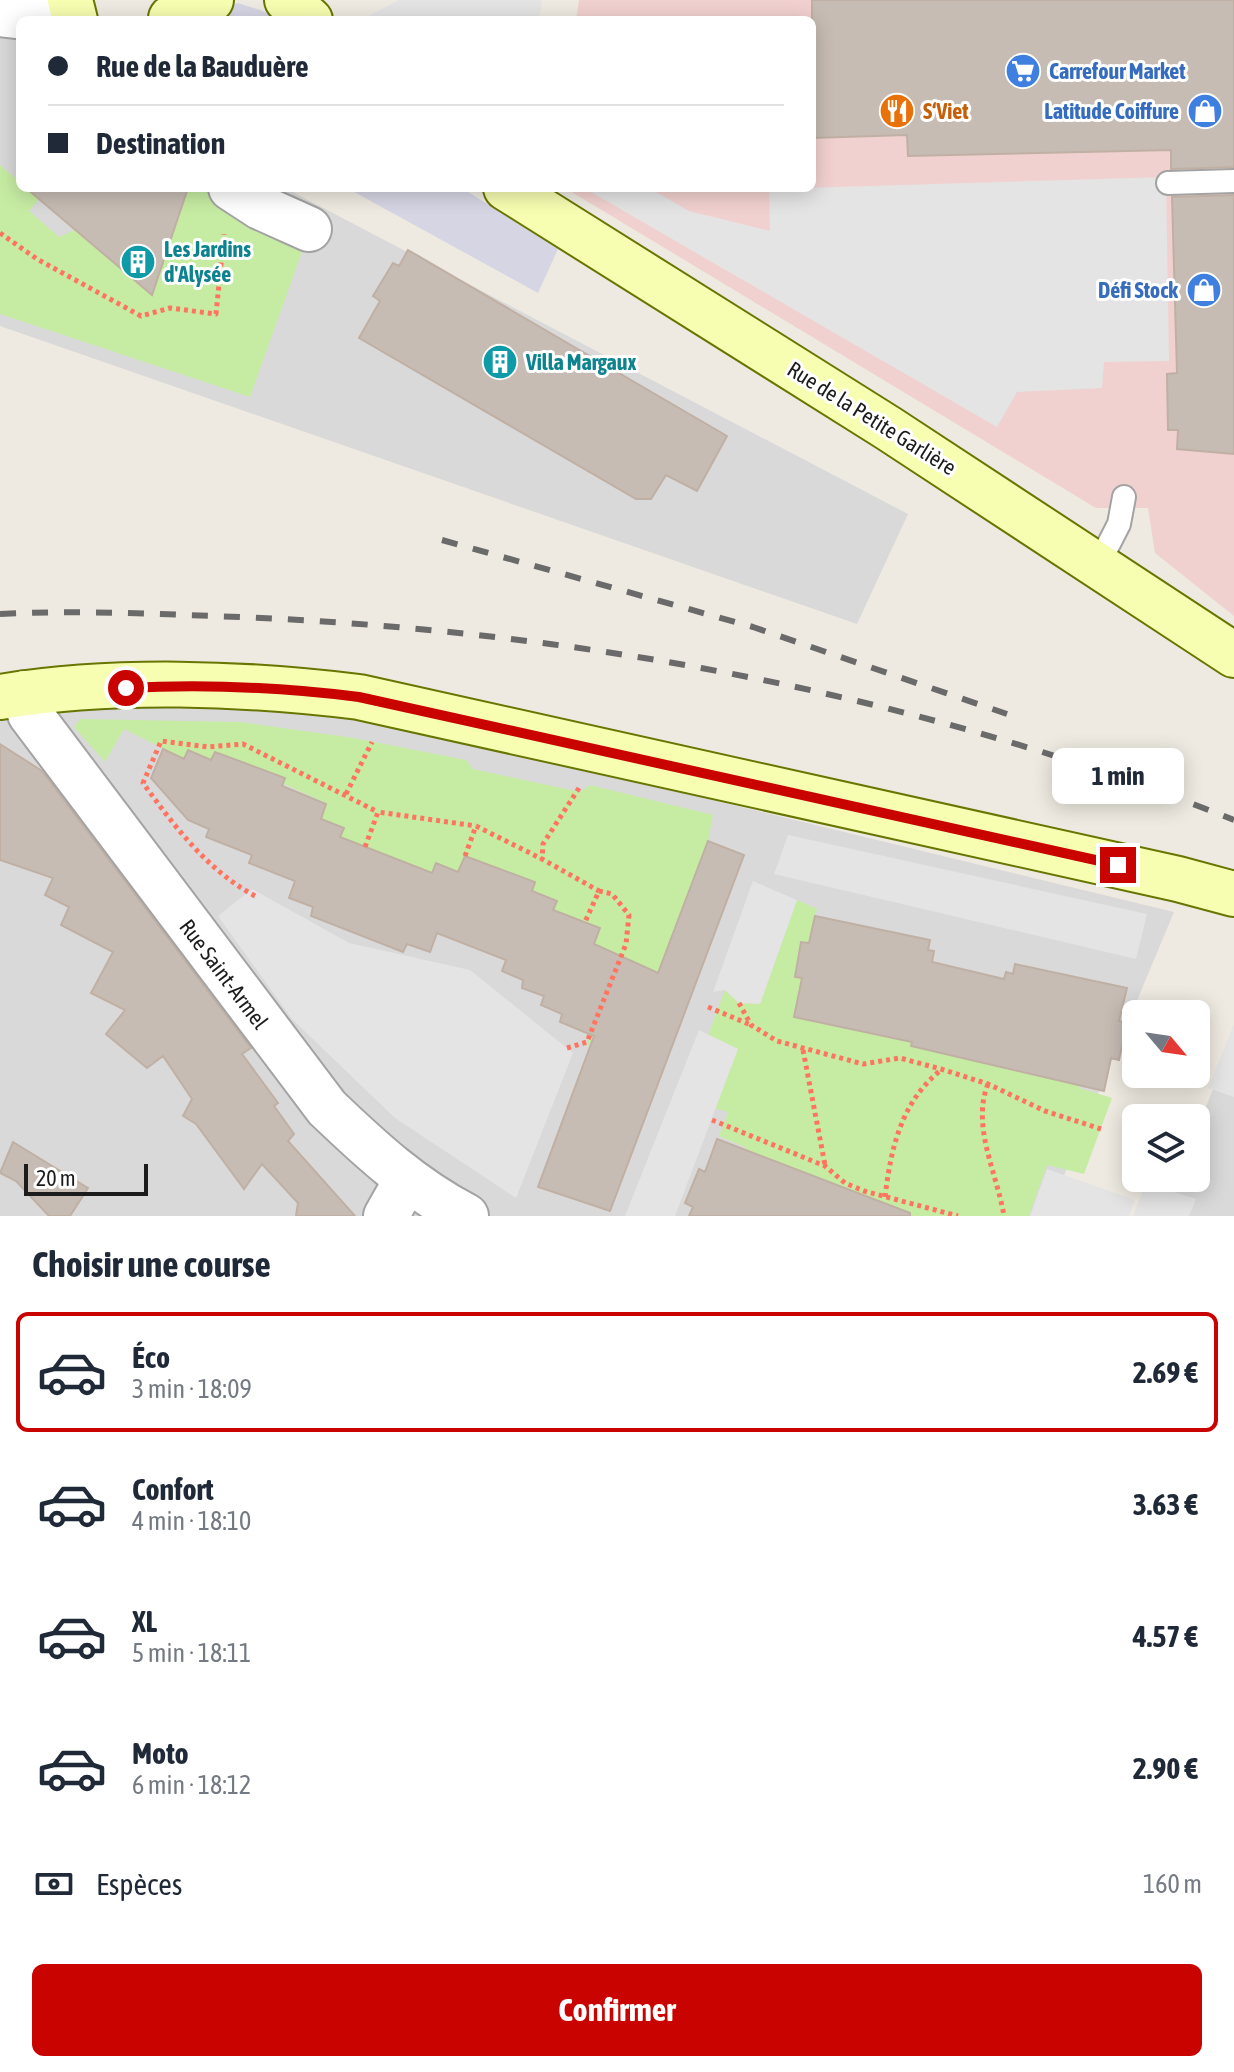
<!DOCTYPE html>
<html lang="fr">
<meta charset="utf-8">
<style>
:root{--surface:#fff;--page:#f2f2f3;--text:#1f2937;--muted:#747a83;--line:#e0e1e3;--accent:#c80300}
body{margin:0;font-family:"Asap Condensed",sans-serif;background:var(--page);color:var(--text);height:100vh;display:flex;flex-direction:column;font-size:30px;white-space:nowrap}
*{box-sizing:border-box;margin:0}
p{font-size:26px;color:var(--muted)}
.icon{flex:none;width:44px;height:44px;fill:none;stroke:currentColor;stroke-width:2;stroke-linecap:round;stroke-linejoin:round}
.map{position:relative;height:1216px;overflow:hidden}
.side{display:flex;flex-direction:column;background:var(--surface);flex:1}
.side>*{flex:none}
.hud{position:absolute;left:16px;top:16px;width:800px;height:176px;border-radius:12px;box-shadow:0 4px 20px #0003;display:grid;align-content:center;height:176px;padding:0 32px;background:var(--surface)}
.needle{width:52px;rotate:119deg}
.controls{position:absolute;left:1122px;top:1000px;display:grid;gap:16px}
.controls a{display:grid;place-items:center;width:88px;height:88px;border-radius:12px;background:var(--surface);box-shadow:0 4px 20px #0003;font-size:40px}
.scale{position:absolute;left:24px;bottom:20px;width:124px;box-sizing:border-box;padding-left:8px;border:4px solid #1c1c1c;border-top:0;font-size:22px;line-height:28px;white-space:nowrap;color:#1c1c1c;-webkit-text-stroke:6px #fff;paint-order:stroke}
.end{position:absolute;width:36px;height:36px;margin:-18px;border:10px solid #c80300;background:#fff;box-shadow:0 0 0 4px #fff}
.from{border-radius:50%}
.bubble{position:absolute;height:56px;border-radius:12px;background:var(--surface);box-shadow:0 4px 20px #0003;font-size:26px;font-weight:700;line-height:56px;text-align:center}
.hud b{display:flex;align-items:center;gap:28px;height:76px;font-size:30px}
.hud b+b{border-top:2px solid var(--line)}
.hud i{width:20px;height:20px;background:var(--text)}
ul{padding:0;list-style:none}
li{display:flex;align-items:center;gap:24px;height:120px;margin:0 16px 12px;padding:0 16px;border:4px solid transparent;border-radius:12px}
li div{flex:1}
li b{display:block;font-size:30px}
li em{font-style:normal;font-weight:700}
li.selected{border-color:var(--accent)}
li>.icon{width:72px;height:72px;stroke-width:1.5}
h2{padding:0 32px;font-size:36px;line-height:96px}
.pay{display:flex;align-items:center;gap:20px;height:88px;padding:0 32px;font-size:30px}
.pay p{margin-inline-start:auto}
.cta{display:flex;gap:16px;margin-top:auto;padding:16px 32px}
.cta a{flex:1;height:92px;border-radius:12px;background:var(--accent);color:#fff;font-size:32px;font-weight:700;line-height:92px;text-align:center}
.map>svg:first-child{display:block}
.residential{fill:#dad9d9}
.commercial{fill:#f1d1cf}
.grass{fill:#c6eca3}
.parking{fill:#e4e4e4}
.plaza{fill:#d6d5e4}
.building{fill:#c6bcb4;stroke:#c0b0a3;stroke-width:2}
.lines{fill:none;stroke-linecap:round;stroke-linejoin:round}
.lane-casing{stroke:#a3a3a3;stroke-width:26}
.street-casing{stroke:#a3a3a3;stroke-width:48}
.secondary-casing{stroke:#677600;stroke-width:48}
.path{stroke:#ff7461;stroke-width:5;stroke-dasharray:4 4;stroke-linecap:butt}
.lane{stroke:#fff;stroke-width:22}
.street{stroke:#fff;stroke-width:44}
.secondary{stroke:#f7fdb1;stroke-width:44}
.rail{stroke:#6a6a6a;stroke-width:6;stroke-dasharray:16 16;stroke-linecap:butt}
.route{stroke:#c80300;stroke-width:10}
.labels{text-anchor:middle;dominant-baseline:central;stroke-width:6;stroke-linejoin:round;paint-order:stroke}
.shop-label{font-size:22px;font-weight:bold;fill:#366cbe;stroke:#fff;text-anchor:end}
.food-label{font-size:22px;font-weight:bold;fill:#c56008;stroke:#fff;text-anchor:start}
.culture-label{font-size:22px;font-weight:bold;fill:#0d838f;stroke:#fff;text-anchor:start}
.street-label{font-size:22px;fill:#1c1c1c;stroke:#fff}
</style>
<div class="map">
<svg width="1234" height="1216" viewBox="0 0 1234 1216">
<rect width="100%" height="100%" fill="#eeeae1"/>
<path class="residential" d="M0,0L20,20V188H285L908,514L857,624L0,326Z
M313,703L1174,912L1047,1216H0V708Z
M1234,1038V1216H1161L1176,1178H1196V1131Z"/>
<path class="commercial" d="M579,0H1234V616L1155,553L1148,508H1096L565,188H812V20H576Z"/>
<path class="grass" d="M0,165L20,182V188H26L39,199L29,211L59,237L75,230L151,295L186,188H201L303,249L250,397L0,314Z
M80,719L240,722L354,738L466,760L473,769L580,792L590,785L713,815L708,841L625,1062L589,1049C582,1014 588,962 600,928L553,910L557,901L532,891L534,882L465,856L458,872L436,863L432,873L340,837L344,828L321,819L326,803L215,753L211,759L188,750L184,759L124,729L105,762L74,727Z
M797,900L817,909L809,943H801L795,976L802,978L794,1017L818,1022L820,1015L913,1035L912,1046L1080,1080L1079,1088L1112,1098L1084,1174L1047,1165L1029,1216H903L809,1174L743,1154L745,1147L719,1136L728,1112L715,1108L708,1035L725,990L739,1003H760Z"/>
<path class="parking" d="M399,0H542L539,20H361Z
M1166,177L1169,361L1104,362L1102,388L1017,392L997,427L584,188H649L689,211L770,231L769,189Z
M788,835L1147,914L1136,959L774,874Z
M753,881L797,900L760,1004L739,1003L725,990L713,992Z
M252,889L349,943L470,970L573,1053L516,1198L395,1118L292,1019L218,916Z
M1234,1024V1097L1208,1088Z
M699,1030L738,1049L675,1216H625Z
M1047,1169L1135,1200L1129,1216H1030Z
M1146,1183L1196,1199L1189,1216H1133Z"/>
<path class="plaza" d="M238,3L260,10L281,20H198Z
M347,188H462L558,249L538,293Z"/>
<path class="building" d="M812,0H1234V167L1171,169V150L908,156L907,135L812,138Z
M26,188H188L152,295Z
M1234,195V454L1177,449L1178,430H1168L1167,374L1177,373L1172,197Z
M408,250L727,436L697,491L666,475L651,499H636L359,338L380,301L373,296L393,263L399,266Z
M0,744L42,771L251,1048L242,1054L278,1103L274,1106L294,1134L288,1141L355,1216H296L298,1203L262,1164L244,1189L196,1124L183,1116L192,1099L163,1056L147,1068L106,1034L125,1010L91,993L113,952L61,925L69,907L45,895L53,878L0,860Z
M163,749L184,759L188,750L211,760L215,752L285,778L282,786L326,804L321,819L344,828L340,837L432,873L436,863L458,872L465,856L535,882L532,891L557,901L553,910L600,928L594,944L658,973L708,841L744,855L610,1211L538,1187L594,1036L560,1022L562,1014L541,1005L544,996L522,988L523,980L502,971L506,960L437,933L430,952L407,944L403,952L311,916L313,907L289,898L295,881L249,863L252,855L206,837L209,829L188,820L151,778Z
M815,916L930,940L928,950L934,951L932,962L1004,979L1006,972L1013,974L1015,964L1127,988L1119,1021L1127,1023L1119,1060L1111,1058L1104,1091L911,1046L912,1042L794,1017L802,978L795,977L801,942L809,943Z
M717,1139L910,1213V1216H689L693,1207L685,1203L699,1169L705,1172Z
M13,1142L88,1188L70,1216H49L16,1181L0,1173Z"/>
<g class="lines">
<defs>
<path id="lane" d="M1168,183L1234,181
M1099,563L1119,524L1124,497"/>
<path id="street" d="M0,14L50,20
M231,188L260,207L309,229
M25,693L30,714L327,1108C371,1150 412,1188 466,1216
M386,1216L407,1179"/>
<path id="secondary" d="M70,0L75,20
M287,0L310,20
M171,18L211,0
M506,188L888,428L1234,655
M0,697C114,678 245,683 359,697L1178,879L1234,894"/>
</defs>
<use href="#lane" class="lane-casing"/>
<use href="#street" class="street-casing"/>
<use href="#secondary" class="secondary-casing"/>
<path class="path" d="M0,233L37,259L141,316L170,308L216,314L224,234
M579,788L543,844L542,859L599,891
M346,794L372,742
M365,847L378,812L476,826
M465,856L476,826L542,859
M255,896C207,870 175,827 143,783L161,741L208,747L243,744L378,812
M739,1003L751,1025L777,1041L863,1064L900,1058L941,1069L988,1084L1045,1111L1101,1129
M708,1007L751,1025
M567,1048L587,1042L626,944L629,915L612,894L599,891L585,922
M803,1050L825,1165
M988,1084C971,1126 997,1173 1004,1216
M712,1120L825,1166L845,1183L864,1191L958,1216
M885,1197C891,1148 901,1102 941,1070"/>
<use href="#lane" class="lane"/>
<use href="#street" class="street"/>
<use href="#secondary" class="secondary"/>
<path class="rail" d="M442,540L753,627L1007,714
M0,614C81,610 160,614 240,617C579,631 918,694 1234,820"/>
</g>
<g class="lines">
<path class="route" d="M126,688C205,684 281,687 359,697L1118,865"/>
</g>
<defs>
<symbol id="supermarket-disc" viewBox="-11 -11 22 22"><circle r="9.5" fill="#3f7fe0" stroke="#fff"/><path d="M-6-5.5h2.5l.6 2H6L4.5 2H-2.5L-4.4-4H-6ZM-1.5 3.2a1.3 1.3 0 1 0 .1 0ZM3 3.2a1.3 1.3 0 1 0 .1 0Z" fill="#fff"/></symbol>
<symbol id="restaurant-disc" viewBox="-11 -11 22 22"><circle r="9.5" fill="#e8710a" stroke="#fff"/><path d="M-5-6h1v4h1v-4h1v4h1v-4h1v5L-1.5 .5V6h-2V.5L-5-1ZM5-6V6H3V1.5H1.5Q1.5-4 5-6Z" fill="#fff"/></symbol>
<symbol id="shop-disc" viewBox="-11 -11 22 22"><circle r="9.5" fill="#3f7fe0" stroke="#fff"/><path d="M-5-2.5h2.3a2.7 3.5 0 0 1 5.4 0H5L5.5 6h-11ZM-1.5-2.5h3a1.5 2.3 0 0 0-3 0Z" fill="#fff"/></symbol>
<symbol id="building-disc" viewBox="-11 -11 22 22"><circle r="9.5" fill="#0f9aa8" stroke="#fff"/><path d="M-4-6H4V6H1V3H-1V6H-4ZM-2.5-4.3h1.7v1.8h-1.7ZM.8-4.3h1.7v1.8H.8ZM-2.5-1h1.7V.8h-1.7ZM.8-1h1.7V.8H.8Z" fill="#fff"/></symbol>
</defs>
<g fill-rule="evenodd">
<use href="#supermarket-disc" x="1003" y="51" width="40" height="40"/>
<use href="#restaurant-disc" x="877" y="91" width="40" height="40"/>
<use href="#shop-disc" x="1185" y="91" width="40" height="40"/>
<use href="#building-disc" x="118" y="242" width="40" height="40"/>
<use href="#shop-disc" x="1184" y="270" width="40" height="40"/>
<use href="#building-disc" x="480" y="342" width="40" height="40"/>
</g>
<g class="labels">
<g class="shop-label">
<text x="1049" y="71" text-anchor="start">Carrefour Market</text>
<text x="1179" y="111">Latitude Coiffure</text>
<text x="1178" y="290">Défi Stock</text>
</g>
<g class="food-label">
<text x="923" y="111">S‘Viet</text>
</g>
<g class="culture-label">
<text x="164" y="249">Les Jardins<tspan x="164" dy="25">d'Alysée</tspan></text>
<text x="526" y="362">Villa Margaux</text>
</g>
<g class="street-label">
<text transform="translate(872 418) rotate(32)">Rue de la Petite Garlière</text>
<text transform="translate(224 974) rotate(53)">Rue Saint-Armel</text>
</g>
</g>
</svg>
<div class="controls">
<a><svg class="needle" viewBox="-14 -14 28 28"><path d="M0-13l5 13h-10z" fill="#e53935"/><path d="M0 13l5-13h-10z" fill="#747a83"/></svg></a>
<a><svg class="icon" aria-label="layers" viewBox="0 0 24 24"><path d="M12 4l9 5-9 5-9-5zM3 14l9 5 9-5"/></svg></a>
</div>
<div class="scale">20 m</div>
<i class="end from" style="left:126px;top:688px"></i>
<i class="end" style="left:1118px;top:865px"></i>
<div class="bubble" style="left:1052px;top:748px;width:132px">1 min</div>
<div class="hud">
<b><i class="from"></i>Rue de la Bauduère</b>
<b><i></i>Destination</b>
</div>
</div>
<section class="side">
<h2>Choisir une course</h2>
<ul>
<li class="selected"><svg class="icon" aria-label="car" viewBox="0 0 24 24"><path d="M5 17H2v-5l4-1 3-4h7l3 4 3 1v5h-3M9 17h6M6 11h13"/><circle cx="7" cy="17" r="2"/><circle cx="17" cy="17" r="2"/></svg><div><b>Éco</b><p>3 min · 18:09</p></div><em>2.69 €</em></li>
<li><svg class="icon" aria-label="car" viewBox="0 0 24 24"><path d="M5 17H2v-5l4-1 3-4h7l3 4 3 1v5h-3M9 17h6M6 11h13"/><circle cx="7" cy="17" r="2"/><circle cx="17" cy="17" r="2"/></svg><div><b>Confort</b><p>4 min · 18:10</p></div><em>3.63 €</em></li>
<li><svg class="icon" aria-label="car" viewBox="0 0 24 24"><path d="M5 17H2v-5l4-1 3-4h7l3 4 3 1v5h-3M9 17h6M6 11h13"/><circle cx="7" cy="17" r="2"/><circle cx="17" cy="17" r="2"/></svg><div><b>XL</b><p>5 min · 18:11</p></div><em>4.57 €</em></li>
<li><svg class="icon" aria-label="car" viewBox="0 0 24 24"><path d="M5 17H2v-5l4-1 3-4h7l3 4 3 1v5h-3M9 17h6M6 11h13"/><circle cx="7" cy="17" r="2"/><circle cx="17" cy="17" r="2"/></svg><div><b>Moto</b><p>6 min · 18:12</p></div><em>2.90 €</em></li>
</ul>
<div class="pay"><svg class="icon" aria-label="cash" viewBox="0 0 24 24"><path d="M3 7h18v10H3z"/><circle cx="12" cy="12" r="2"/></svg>Espèces<p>160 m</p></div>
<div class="cta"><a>Confirmer</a></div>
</section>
